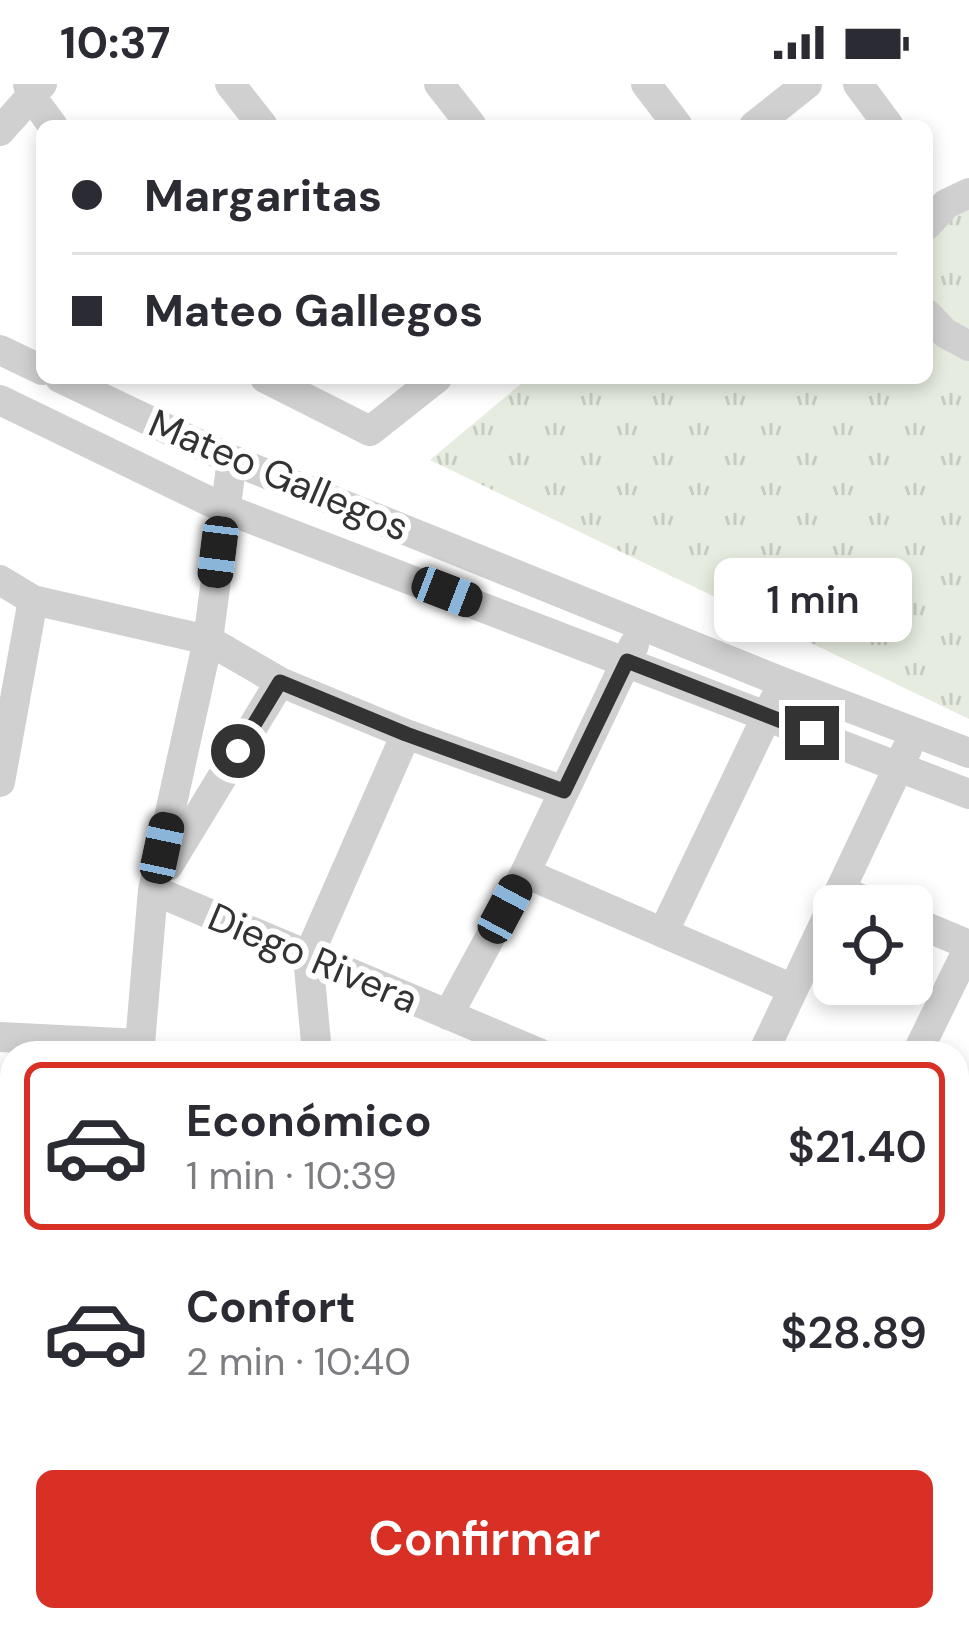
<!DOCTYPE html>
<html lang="es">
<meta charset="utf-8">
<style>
:root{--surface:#fff;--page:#f7f7f7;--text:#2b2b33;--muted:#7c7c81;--line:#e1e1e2;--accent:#d93025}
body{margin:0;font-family:"DM Sans",sans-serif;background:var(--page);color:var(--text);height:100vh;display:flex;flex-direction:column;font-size:45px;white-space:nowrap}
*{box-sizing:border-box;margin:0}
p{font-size:39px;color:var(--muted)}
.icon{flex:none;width:66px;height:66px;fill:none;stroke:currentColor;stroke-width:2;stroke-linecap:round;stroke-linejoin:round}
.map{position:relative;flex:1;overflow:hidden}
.drawer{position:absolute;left:0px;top:957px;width:969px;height:591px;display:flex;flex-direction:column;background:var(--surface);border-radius:36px 36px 0 0;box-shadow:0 6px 18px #0003}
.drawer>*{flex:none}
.guide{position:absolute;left:36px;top:36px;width:897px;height:264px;border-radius:18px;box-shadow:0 6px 18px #0003;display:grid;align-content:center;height:264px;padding:0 36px;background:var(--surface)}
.tools{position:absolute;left:813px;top:801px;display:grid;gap:24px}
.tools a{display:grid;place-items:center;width:120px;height:120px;border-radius:18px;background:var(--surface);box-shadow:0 6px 18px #0003;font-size:60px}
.end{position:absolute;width:54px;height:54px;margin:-27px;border:15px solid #333;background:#fff;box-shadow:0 0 0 6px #fff}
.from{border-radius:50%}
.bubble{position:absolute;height:84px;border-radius:18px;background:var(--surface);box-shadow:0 6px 18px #0003;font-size:39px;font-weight:600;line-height:84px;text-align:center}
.car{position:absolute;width:36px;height:72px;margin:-36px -18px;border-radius:15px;box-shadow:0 0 9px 3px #0007;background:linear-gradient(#222 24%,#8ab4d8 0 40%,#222 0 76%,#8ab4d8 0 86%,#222 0)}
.guide b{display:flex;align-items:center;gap:42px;height:114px;font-size:45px}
.guide b+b{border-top:3px solid var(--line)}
.guide i{width:30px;height:30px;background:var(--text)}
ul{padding:21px 0 0;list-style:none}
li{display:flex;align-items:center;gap:36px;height:168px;margin:0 24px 18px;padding:0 12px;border:6px solid transparent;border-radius:18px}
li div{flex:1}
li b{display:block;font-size:45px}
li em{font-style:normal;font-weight:600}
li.selected{border-color:var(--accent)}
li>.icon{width:108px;height:108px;stroke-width:1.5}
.action{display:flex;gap:24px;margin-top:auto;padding:24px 36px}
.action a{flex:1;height:138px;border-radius:18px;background:var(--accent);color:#fff;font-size:48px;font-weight:600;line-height:138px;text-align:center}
.status{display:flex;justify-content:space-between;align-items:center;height:84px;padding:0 60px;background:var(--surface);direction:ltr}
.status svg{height:33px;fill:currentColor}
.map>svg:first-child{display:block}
.grass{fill:url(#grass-tufts)}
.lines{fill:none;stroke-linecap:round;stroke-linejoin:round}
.minor{stroke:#d0d0d0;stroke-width:30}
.route{stroke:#333;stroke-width:15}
.labels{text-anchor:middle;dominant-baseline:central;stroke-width:12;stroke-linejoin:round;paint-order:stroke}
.street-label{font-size:39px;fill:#333;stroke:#fff}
</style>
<div class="status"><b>10:37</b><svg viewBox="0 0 49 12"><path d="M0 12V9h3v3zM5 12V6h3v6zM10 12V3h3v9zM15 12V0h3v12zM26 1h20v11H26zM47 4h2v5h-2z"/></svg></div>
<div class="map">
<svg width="969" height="1546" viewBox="0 0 969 1546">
<defs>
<pattern id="grass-tufts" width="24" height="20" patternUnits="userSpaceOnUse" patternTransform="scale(3)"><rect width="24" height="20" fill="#e6ecdf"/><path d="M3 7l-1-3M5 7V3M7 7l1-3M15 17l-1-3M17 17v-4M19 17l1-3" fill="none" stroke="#c6cbc0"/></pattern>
</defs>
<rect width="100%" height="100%" fill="#fff"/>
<path class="grass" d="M969,116V255L927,222V170L946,120Z
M927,256L969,270V635L430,376L528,294H927Z"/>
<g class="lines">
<path class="minor" d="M28,0L31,12L53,42
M230,0L263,42
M439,0L472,42
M646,0L678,42
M858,0L889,42
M754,42L807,0
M0,47L42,0
M927,141L946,120L969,109
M927,230L945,249L969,262
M0,266L42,286
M60,294L232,376L782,598L969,669
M265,294L370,347L437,294
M0,316L223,424L969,710
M0,496L33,516L208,556L280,598L406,650L564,707
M0,698L33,516
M168,782L280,598
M525,789L793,905
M153,806L539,969
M840,806L877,822
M912,837L969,861
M663,849L775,615
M448,931L525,789L634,561
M0,953L140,960
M143,969L140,960L153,806L208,556L232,376
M317,969L308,873L406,650
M763,969L907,665
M917,969L969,863
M957,1143L969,1148
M0,1171L12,1166
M957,1216L969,1195
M0,1463L12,1472
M90,1536L100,1546
M208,1536V1546"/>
</g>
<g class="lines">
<path class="route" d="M238,667L280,598L406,650L564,707L627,577L812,649"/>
</g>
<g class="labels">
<g class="street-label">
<text transform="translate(279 391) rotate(23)">Mateo Gallegos</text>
<text transform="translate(313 874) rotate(23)">Diego Rivera</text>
</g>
</g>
</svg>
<div class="tools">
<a><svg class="icon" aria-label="locate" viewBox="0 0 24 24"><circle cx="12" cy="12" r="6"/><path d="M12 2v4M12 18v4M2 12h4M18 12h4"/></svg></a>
</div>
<i class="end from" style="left:238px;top:667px"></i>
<i class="end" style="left:812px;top:649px"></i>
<div class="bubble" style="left:714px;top:474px;width:198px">1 min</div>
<i class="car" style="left:218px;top:468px;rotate:187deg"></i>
<i class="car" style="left:447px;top:508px;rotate:111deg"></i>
<i class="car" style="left:162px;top:764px;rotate:12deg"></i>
<i class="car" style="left:505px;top:825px;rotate:28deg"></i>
<div class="guide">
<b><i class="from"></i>Margaritas</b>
<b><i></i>Mateo Gallegos</b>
</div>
<section class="drawer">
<ul>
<li class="selected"><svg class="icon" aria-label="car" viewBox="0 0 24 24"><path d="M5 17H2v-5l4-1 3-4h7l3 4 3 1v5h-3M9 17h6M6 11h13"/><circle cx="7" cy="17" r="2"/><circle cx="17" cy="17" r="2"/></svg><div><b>Económico</b><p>1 min · 10:39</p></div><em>$21.40</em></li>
<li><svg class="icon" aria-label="car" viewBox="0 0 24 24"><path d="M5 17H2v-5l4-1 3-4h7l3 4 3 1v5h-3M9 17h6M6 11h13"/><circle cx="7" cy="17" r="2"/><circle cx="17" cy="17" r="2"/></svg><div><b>Confort</b><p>2 min · 10:40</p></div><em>$28.89</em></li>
</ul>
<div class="action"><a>Confirmar</a></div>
</section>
</div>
